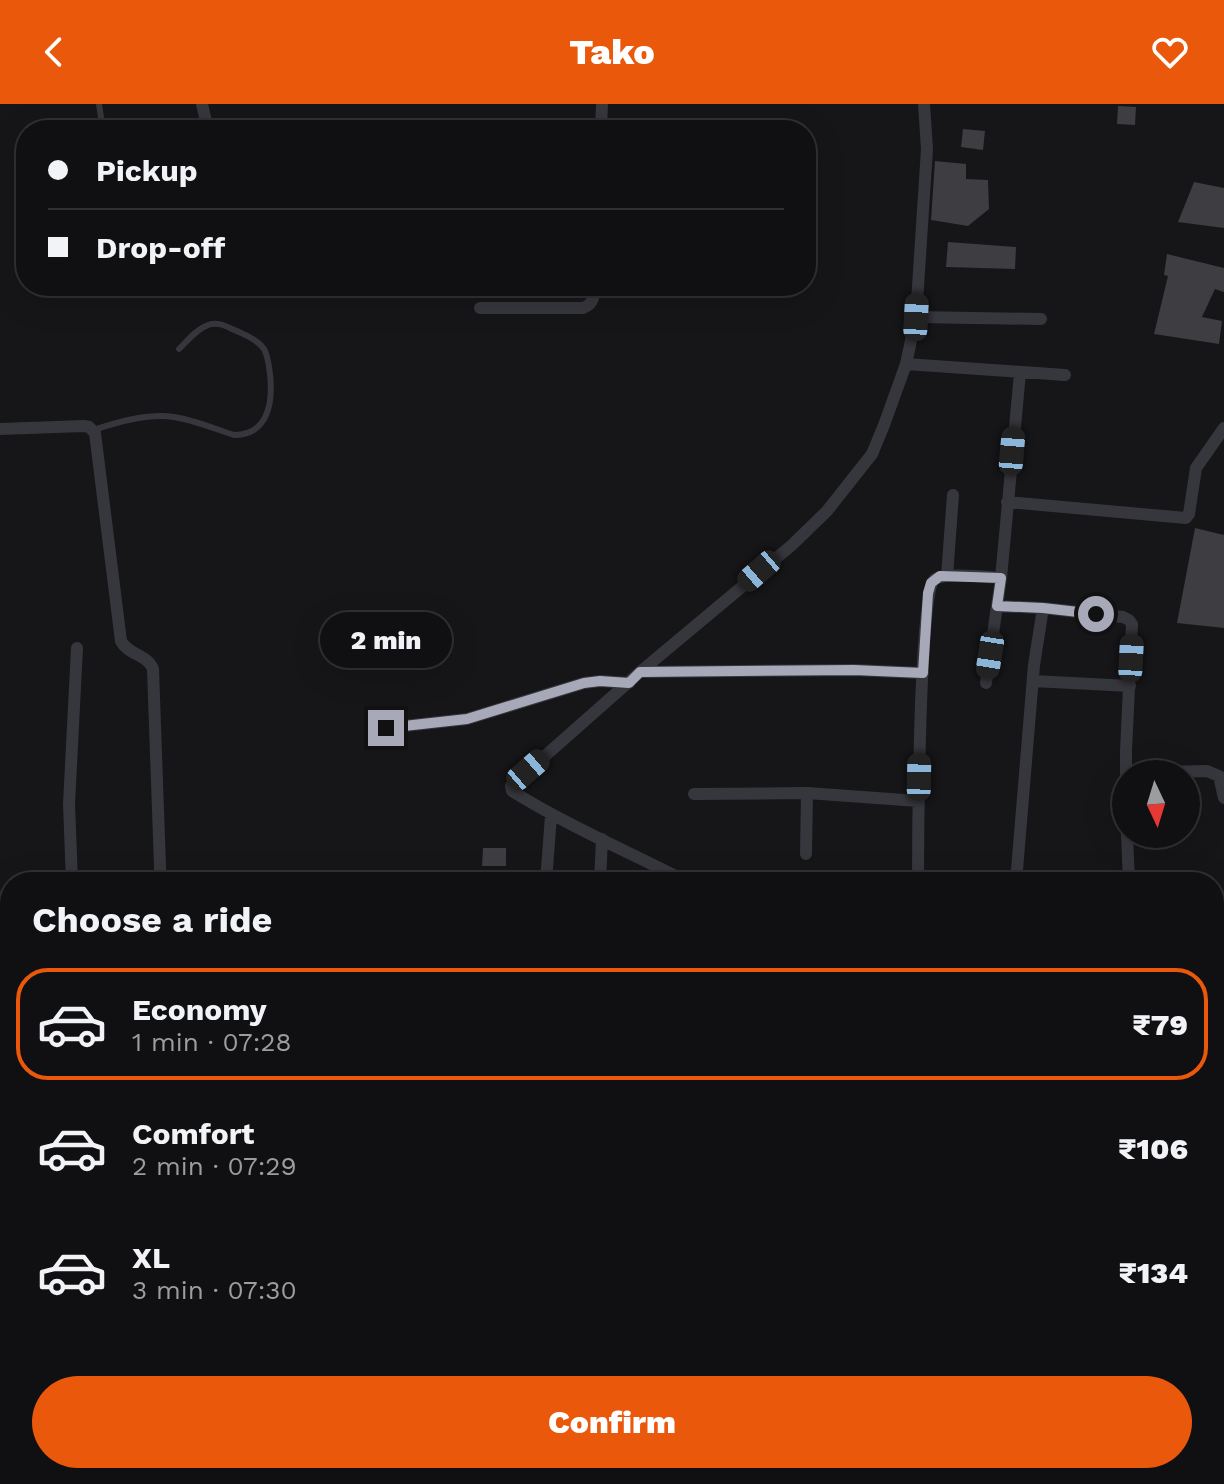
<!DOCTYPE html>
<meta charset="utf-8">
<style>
:root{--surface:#101012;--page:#1e1e20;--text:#f1f3f6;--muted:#9c9d9f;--line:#303032;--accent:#ea580c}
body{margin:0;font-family:"Work Sans",sans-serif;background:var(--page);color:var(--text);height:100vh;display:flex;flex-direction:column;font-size:30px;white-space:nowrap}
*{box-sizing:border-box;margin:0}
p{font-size:26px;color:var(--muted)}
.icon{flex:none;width:44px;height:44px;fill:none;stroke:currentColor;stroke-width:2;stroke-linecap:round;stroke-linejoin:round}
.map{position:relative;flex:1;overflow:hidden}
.panel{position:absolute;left:0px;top:768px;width:1224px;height:612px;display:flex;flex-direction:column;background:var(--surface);border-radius:32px 32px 0 0;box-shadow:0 8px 32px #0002,0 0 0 2px var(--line)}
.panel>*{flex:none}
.guide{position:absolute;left:16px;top:16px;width:800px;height:176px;border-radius:32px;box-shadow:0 8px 32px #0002,0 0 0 2px var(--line);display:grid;align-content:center;height:176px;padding:0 32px;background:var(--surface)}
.needle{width:52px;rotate:176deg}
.tools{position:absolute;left:1112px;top:656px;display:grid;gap:16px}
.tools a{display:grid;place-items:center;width:88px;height:88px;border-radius:50%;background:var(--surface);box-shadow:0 8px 32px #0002,0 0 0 2px var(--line);font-size:40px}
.end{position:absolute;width:36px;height:36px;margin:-18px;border:10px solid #a7a9b8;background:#111;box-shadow:0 0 0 4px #111}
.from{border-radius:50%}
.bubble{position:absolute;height:56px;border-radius:28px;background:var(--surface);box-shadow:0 8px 32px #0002,0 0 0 2px var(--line);font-size:26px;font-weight:800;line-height:56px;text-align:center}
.car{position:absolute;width:24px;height:48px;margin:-24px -12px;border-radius:10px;box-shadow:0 0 6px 2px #0007;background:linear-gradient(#222 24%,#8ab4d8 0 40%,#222 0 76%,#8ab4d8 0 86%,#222 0)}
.guide b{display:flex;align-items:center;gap:28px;height:76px;font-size:30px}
.guide b+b{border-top:2px solid var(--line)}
.guide i{width:20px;height:20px;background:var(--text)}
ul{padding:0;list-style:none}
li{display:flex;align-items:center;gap:24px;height:112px;margin:0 16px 12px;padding:0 16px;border:4px solid transparent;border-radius:32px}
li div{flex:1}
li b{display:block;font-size:30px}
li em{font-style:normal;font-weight:800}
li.active{border-color:var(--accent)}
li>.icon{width:72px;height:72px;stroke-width:1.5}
h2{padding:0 32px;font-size:36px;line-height:96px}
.button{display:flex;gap:16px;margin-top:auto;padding:16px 32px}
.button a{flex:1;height:92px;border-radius:48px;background:var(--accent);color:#fff;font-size:32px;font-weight:800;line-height:92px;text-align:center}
header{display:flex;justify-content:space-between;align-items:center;height:104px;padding:0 32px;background:var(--accent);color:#fff;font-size:36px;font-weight:800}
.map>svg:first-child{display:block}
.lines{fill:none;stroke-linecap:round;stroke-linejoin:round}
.stream{stroke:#2b323c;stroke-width:4}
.building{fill:#3d3d42}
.service{stroke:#36363d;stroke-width:6}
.minor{stroke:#36363d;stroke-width:12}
.trunk{stroke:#5a5b65;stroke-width:20}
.route{stroke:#a7a9b8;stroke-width:10}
</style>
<header><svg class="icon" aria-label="back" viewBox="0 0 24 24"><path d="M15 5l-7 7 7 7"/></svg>Tako<svg class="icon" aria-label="heart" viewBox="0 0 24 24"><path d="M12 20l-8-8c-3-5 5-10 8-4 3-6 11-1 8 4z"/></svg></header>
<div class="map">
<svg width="1224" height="1380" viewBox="0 0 1224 1380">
<rect width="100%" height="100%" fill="#161518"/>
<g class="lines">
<path class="stream" d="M1214,840L1224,838
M1103,1380L1107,1370"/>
</g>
<path class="building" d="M1118,2L1136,3L1135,21L1117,20Z
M963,25L985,27L983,46L961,43Z
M935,57L966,60V75L988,76L989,105L968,122L931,116Z
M1194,78L1224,84V124L1178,118Z
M948,138L1016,143L1015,165L946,163Z
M1167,150L1224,164V188L1215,185L1202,213L1222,217L1219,240L1154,230L1168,172L1164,171Z
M1195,424L1224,431V524L1177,519Z
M483,744H506V762H482Z"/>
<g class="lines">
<path class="service" d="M99,0L103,26
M93,326C118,318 148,309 174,313C194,316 215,325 234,331C269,331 273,297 270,270C269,262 268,252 264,245C257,235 243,230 232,225C224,221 217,218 208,221C197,225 188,236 179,245
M1214,1190L1224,1193"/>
<path class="minor" d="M202,0L208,26
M601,26L602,0
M480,204H583C594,200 594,192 594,182
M916,213L1041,215
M906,260L1065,271
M0,325L84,322L89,323L95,329L121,537C128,551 147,550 153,565L160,762V778
M1007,398L1186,414L1189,410L1196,364L1224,324
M947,472L953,391
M997,502L1043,504L1123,513L1129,516L1132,520L1126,647V719
M640,568L854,566L923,569
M1033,577L1130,582
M986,579L1001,474L1020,269
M386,624L467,615L584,579L600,577L629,579
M1126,669L1207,667L1219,672L1224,694
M694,690L807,689L918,697
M1127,730L1129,778
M806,750L807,689
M72,778L69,700L77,544
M546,778L551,711
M600,778L602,735
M687,778C629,748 568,722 512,687L511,682L640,568L792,441L827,407L872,350L884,321L906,260L916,213L927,45L924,0
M918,778C918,741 919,491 934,476C943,468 987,473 1001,474
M1016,778L1034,561L1043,504
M1214,909L1224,897
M1214,980C1220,1032 1224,1087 1214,1137
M1214,1312L1224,1313
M279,1370L310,1380
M656,1370L658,1380
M695,1370V1378
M742,1370L743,1380
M788,1370L789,1380
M52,1375L129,1370
M426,1380L427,1370
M848,1380L873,1370
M897,1380L898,1370
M1064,1380L1069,1370
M1177,1380L1179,1370"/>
<path class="trunk" d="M1214,865L1224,864
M0,990L10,989"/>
</g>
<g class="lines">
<path class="route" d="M386,624L467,615L584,579L600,577L629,579L640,568L854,566L923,569L928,489L931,479L940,472L1001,474L997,502L1043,504L1096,510"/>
</g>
</svg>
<div class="tools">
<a><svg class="needle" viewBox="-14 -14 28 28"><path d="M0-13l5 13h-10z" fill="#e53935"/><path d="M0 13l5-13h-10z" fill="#9c9d9f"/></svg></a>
</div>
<i class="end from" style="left:1096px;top:510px"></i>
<i class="end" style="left:386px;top:624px"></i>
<div class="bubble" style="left:320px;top:508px;width:132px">2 min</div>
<i class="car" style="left:916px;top:213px;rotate:3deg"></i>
<i class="car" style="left:1012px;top:347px;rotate:5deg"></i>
<i class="car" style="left:759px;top:467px;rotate:229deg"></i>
<i class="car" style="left:990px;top:551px;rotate:189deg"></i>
<i class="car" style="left:1131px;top:554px;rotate:3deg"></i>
<i class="car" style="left:528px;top:666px;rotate:49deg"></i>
<i class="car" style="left:919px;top:673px;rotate:1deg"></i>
<div class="guide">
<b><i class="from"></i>Pickup</b>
<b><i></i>Drop-off</b>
</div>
<section class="panel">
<h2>Choose a ride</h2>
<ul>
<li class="active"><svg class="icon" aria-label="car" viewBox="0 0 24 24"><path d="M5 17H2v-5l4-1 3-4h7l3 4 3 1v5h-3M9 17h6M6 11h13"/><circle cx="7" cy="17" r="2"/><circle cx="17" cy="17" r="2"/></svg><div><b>Economy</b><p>1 min · 07:28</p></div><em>₹79</em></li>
<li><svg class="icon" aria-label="car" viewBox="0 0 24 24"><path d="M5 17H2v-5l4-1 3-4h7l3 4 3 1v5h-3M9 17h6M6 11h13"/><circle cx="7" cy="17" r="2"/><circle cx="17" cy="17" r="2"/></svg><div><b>Comfort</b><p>2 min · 07:29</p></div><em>₹106</em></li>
<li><svg class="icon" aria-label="car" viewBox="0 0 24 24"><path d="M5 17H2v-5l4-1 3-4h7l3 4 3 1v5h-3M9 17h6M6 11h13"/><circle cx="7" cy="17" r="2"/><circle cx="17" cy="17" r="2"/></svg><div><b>XL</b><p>3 min · 07:30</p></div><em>₹134</em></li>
</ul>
<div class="button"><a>Confirm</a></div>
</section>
</div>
